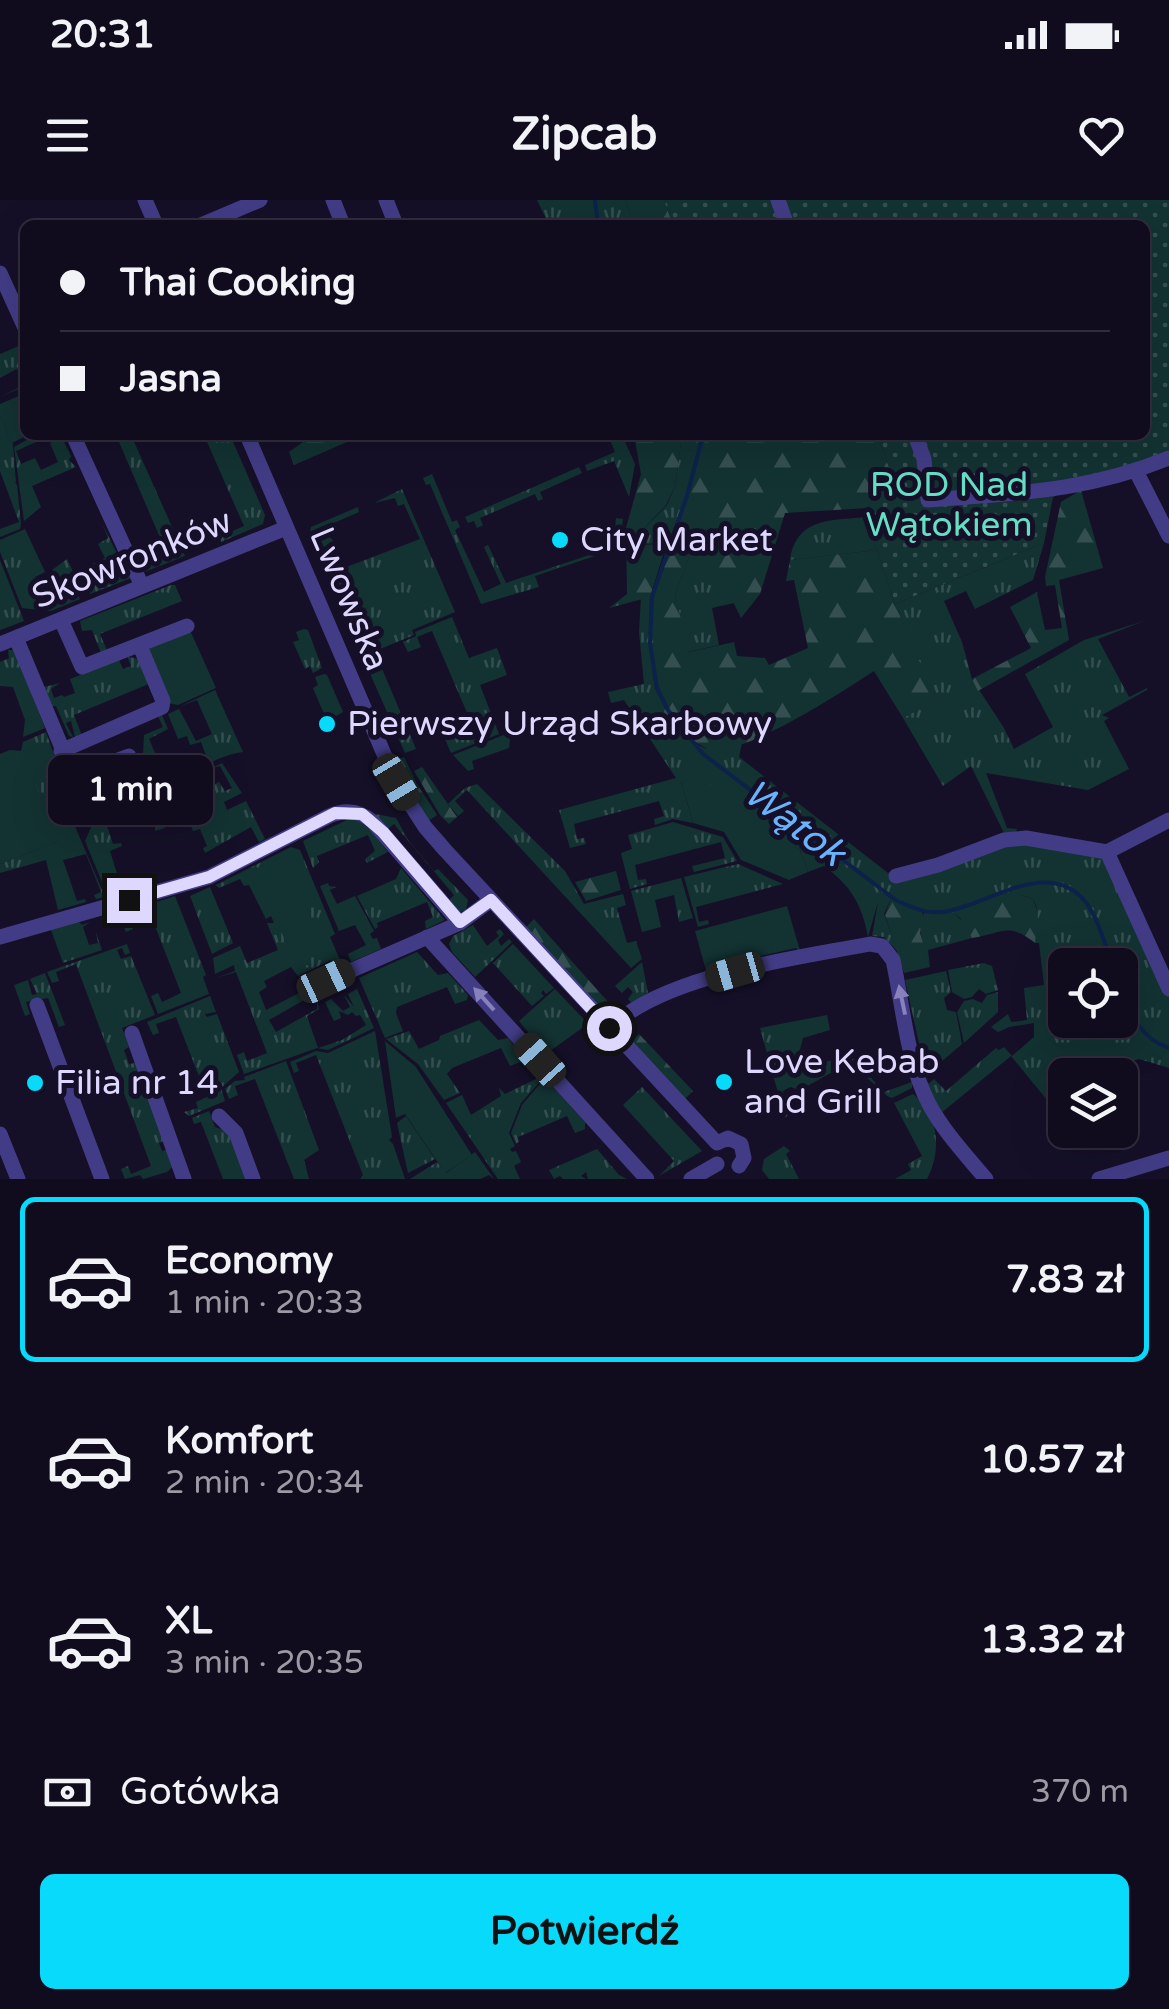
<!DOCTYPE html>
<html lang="pl">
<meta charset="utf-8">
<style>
:root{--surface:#100c1e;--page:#1e1a2b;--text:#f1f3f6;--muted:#9c9ba4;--line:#302c3c;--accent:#07dafb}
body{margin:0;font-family:"Varela Round",sans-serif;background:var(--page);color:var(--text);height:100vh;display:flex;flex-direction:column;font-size:38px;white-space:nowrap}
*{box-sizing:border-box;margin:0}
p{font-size:32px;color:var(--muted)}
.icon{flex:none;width:55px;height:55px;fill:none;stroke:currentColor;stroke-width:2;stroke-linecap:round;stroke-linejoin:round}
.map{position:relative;height:979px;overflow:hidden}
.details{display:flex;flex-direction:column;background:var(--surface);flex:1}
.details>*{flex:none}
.guide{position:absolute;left:20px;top:20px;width:1130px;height:220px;border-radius:15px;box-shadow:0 10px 40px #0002,0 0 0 2px var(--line);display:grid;align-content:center;height:220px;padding:0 40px;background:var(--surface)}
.fabs{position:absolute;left:1048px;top:748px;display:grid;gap:20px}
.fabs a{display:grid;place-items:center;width:90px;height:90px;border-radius:15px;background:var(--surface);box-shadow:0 10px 40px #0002,0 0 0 2px var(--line);font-size:50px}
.end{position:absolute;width:45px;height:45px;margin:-22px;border:12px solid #ded8fe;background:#111;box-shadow:0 0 0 5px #111}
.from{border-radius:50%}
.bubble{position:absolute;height:70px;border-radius:15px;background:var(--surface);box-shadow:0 10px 40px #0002,0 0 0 2px var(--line);font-size:32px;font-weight:800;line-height:70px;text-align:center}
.car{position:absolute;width:30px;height:60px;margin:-30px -15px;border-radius:12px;box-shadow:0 0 8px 2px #0007;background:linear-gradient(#222 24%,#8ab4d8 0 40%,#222 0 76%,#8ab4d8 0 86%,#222 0)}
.guide b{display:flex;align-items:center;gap:35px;height:95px;font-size:38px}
.guide b+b{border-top:2px solid var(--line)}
.guide i{width:25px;height:25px;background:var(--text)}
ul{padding:18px 0 0;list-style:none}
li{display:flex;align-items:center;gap:30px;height:165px;margin:0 20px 15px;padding:0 20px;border:5px solid transparent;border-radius:15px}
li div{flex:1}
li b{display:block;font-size:38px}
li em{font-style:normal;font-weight:800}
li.active{border-color:var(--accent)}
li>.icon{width:90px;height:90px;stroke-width:1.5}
.pay{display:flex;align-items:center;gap:25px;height:110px;padding:0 40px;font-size:38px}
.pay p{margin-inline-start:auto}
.primary-button{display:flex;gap:20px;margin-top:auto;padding:20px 40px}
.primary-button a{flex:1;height:115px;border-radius:15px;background:var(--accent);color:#111;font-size:40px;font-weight:800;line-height:115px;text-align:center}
.status{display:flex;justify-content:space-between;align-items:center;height:70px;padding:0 50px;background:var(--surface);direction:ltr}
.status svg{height:28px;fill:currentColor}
header{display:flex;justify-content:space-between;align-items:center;height:130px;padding:0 40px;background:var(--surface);font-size:45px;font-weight:800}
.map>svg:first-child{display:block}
.grass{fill:url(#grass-tufts);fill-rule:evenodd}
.forest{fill:url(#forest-firs)}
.park{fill:#133232}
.garden{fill:url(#garden-dots)}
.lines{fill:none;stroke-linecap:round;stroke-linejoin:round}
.stream{stroke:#0d224a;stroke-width:4}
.minor{stroke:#423c86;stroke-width:15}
.oneway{fill:#8882bc}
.route{stroke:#ded8fe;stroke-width:12}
.poi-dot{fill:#07dafb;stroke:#151028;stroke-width:4}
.labels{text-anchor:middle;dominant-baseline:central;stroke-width:10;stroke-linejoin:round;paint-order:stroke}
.park-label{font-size:35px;fill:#64dfc4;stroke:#151028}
.poi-label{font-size:35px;fill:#ded8fe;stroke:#151028;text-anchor:start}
.street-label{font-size:35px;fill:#ded8fe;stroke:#151028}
.water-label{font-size:38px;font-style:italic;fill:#68b3fd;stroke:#151028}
</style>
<div class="status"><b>20:31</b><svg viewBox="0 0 49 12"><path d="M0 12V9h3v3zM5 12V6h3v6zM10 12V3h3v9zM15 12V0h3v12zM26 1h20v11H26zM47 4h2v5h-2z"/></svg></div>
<header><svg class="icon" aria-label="menu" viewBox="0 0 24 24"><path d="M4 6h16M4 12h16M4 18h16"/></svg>Zipcab<svg class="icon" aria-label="heart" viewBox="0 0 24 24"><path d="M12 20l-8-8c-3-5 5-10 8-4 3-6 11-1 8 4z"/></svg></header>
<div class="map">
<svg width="1169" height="979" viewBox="0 0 1169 979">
<defs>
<pattern id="grass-tufts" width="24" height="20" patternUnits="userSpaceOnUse" patternTransform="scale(2.5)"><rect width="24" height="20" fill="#133232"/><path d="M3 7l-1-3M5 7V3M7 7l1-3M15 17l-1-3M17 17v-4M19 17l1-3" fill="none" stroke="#354f51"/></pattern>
<pattern id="forest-firs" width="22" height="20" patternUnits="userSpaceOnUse" patternTransform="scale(2.5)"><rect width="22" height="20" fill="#133232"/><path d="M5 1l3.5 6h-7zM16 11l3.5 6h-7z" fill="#354f51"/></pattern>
<pattern id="garden-dots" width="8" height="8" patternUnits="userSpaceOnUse" patternTransform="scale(2.5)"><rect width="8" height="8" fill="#133232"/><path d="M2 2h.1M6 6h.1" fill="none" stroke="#354f51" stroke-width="1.8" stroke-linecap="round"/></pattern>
</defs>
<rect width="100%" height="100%" fill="#151028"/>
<path class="grass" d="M537,0H594L596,25H549Z
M596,0H625L635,25H599Z
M21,145L25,155V186L0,197L24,185L17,169L22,166L0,178V154Z
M0,215L13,244L16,283L12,279L17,285L21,323L20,329L0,337V329L19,322L0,271Z
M36,235H52L16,251L21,264L35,258L41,270L58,262L50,243L62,238L71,256L69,260L76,267L32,286L41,307L24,321L14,247Z
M116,235H131L185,356L142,373L137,362L145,356L149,365L168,356Z
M204,235H230L265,315L263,324L221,342L215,328L220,326L224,335L244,326Z
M608,235H622L635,264L629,297L614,261L587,271L585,265L615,252Z
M682,235H702L685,297L664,355L665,349L655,343L641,345L637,336L667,305L675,286Z
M579,267L582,273L540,292L543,299L538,301L535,294L480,318L483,325L477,328L474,321L468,323L465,317Z
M432,274L452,322L457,320L460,327L455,330L484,392L501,384L484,347L488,345L506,383L604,350L615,331L616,318L623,319L619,348L535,376L539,387L481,404L430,284L426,285L423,278Z
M402,289L455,412L412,430L414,435L363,456L328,374L420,339L404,304L398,306L395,298L374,303Z
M358,307L359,312L322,328L324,333L331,334L329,337L333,340L323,363L310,332L311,327Z
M866,317L877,350L790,360C797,317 830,321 866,317Z
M102,323L125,370L134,377L90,394L84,368L105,358L98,344L108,338Z
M25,329L45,372L35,377L41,391L58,384L52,370L67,359L80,386L73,389L80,399L51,411L22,408L0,352V340Z
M1044,343L1033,380L975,409L966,391L944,401L962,442L972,479L1004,528L1014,549L1053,527L1025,474L1084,440L1144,421L1098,439L1129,497L1147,488V490L1102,515L1109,518L1104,521L1129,569L1088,590L986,573L1007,628L1017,629L1016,632L1004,633L971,566L943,586L903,518L935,500L895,404Z
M709,351L734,403L712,408L719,445L688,452L675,395L690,354Z
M0,360L24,421L0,430Z
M171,385H175L182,401L100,434L108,453H101L92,430L82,431L80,421Z
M641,397H650L649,443L655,489L667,511L702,555L891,698L884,714L898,752L884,737L872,736L878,702L868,737C862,704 851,686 824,666L808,672L799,647L681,581L693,623L673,619L655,625L654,619L664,616L659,601L574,624L577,639L584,638L586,644L570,648L559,610L676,578L624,500L611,503L608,492L644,484L639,432Z
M452,417L469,458L497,448L507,475L480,485L499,534L451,553L442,532L456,527L460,535L474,529L432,431L417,437L421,447L408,452L403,442L416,436L415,432Z
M304,429L308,430L322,468L313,473L310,466L305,469L293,442L299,440L296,432Z
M8,450H14L45,528L23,537L25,520L13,487L0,486V462L9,458Z
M127,456L141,460L151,483L74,515L82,536L75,537L71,521L66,523L73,537L69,536L56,506L49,507L40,488L60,483L51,489L54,498L62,495L64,497L75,493L70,479L119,460L123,469L131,466Z
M377,457L416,549L405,553L365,462Z
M324,474L327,475L343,512L333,518L330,512L324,514L313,488L318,485L315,477Z
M215,490L243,552C207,557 182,582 160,608L165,628L155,631V622H151L149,618L128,625L123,613L109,617L118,616L119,621L107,626L113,644L121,643L122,646L110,651L122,690L107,694L85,641L93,623L100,620L92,617L78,625L65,588L71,585L74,591L68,594L74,609L151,577L143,555L144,535L163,527L158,516L162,515L168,529L149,539L167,581L208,561L201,542L190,545L187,536L178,539L168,514L179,509L196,541L212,534L197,500L181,506Z
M46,532L57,563L63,598L105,697L96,699L94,695L101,692L86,654L63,660L77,701L85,699L86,702L58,710L46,660L0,673V664L57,642L21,551L23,542Z
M511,532L509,548L472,561L474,569L468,571L453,555Z
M693,541C710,555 724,550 742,543L739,557L888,673L1004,641L1100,652L1169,792V848L1151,841L1169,849V868L1139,859L1119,865L1130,906L1120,909V875H1065V922L1011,856L941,913L927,885L934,879L946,891L996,848L999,850L1004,847L1012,856L1034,837V823L1009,827L998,832L991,827L1008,814L1011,822L1027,820L1024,788L1044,785L1039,743H1035C1033,727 1042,713 1033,699C1004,685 980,702 951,710L964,723L972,738L928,750L930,767C925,749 914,727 925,712L897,700L869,681L703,554ZM1094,717L1114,765H1120V820H1065V765H1112Z
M222,563L242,593L224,602L227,610L246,601L265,639L259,642L251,627L205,653L203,648L207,646L200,629L193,631L188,618L191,616L182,588L189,579L205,573L213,585L219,582L225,591L232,588L220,566L212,568Z
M477,584L565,671L584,704L623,694L626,705L617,708L627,743L636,741L642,759L631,768L467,590L455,601L464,611L458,616L448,604L465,588Z
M375,614L396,618L408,640L434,671L438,669L468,700L466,710L460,712L449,700L454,695L394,624L388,629Z
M349,619C368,621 377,638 388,652L367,663L365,659L375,651L368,635L317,656L319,662L313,668L303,641Z
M673,622L723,637L737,661L694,672L692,666L725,658L721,642L635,665L638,680L646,679L647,684L630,689L621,653L632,649L628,635Z
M291,647L300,650L335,734L330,737L340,760L333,763L331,760L298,776L291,767L264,781L267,787L259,792L266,810L305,790L311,796L309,802L306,799L269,820L276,832L317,809V799L319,809L307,816L318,848L342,840L366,825L360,815L356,816L352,812L348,815L339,811L341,818L334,821L325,802L331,799L343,811L350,807L344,795L354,807L348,794L357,789L374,828L328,850L317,848L244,874L237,855L244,852L247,861L267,853L236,772L216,778L235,771L234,765L215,774L213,758L240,746L247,763L278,750L267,723H274L271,716L266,719L249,685L244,686L240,679L219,688L216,685Z
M738,664L783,684L696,707L699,722L708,720L709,724L698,727L684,677Z
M401,668L445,720L426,729L425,721L433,717L427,702L377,723L378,727L375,729L357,696L396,679Z
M681,678L693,718L679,722L674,695L655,700L661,727L642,732L631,691Z
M328,683L329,686L336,687L330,690L337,704L355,696L374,731L370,734L373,739L377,738L381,749L351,762L348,754L366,745L355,725L339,731L320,686Z
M210,687L233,743L212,754L190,696Z
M175,696L206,775L203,777L209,794L158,814L151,796L158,793L162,802L181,793L150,713L130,720L133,729L126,732L119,714Z
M78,721L82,725L90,722L83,727L89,745L98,743L96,732L102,750L63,763L50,727Z
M473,725L487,746L499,736L496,732L500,729L504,734L498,740L501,746L509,739L512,742L475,777L452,752L449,744L453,736Z
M127,744L130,753L125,755L122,748L117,750L121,759L131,756L155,815L122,828L129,847L124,850L129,864L135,863L166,940L159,943L162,951L169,949L174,965L167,972L143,979L140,975L125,979L121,969L128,966L131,974L151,966L76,764L56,772L59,781L52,783L47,772Z
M513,744L554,788L546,794L543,790L541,793L544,796L532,806L493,763Z
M417,752L438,775L448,773L468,795L467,800L455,804L447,787L397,807L396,813L403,831L385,838L359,778Z
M642,762L648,793L632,804L628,799L633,792L628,787L622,793L615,786Z
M984,763L992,766L998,790L986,794L979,789L972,797L964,799L952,792L948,770Z
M946,771L951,792L944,798L947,810L956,812L962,844L926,875L905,780Z
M45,773L65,825L59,827L48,798L26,802L30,814L25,816L14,785L28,780L32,795L37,794L30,779Z
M555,789L595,831L585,832L582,828L546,854L519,821Z
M998,792V812L964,843L957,812L964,801L973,799L982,803L987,795Z
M210,796L216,812L205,814L207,817L217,814L239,872L221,888L225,901L189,916L184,912L198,908L196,902L207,897L176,817L156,824L159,833L153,835L147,822Z
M827,815L830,830L803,838L796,865H815L850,855L884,892L912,882V888L892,898L887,896L853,865H845L800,890L790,887L783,891L789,914L785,918L760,828Z
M479,820L498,840L508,838L525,857L523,861L510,866L501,848L452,868L447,874L460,893L444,900L418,864L386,839L409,831L419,849L439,840L440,836Z
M375,831L392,937L389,940L393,944L405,979H360L363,975L316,855L296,863L299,871L294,873L290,862L316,851L328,853Z
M286,861L319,950L304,960L309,979H294L255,879L235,886L238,895L229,899L225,889L235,881L245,880L244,877Z
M538,870L544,877L521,903L509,933L515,946L510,949L512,952L516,951L521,962L514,966L520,979H498L446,903L462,895L471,915L501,896L499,888L505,894L540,877Z
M545,878L585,922V929L575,933L567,916L518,937L519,942L516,944L511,933L522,905Z
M642,887L702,951L659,976L674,961L623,905Z
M913,894C939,914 942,951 927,979H895L911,970L908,964L922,956L894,903Z
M209,911L215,927L227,931L248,979H223L201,922L194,924L192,918Z
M406,916L435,959L408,973L397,923Z
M784,946L790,951L786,954L799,979H769L762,970L764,959Z
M597,949L619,975L627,979H588L586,972L581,976L586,979H563L560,976L554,979L549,970Z
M475,952L494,979L489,975L480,979H410L437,962L446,973Z"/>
<path class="forest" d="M625,0H664L673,25H635Z
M313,235H363L294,265L289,252Z
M634,235H682L675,286L666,305L637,336L641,345L661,344L665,349L650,397L609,408L627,394L626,328L641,274Z
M726,235H877L889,267L868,308L785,313L760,394L741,418L708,351L690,354L675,395L689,452L734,442L737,456L765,458L769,465L808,448L794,380L786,381L790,360L877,350L895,404L936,500L903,518L874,471C834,497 759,546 713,552L693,541L669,510L658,488L651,443L653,397L688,297L702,243Z
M1081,290L1103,368L1059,380L1069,440L978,491L972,479L1031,448L1010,407L1037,392L1045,430L1062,428L1055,385L1046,386L1045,377L1061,302Z
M404,557L417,584L437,615L428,621L393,561Z
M422,567L457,617L449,624L440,615L414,571Z
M616,671L621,690L586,701L575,682Z
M1016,693L1033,699L1038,713L1035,743C1009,721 1001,734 972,738L960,718L951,711L997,694Z
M891,698L923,713L920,733L930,767L904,773L885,715Z
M534,719L618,813L609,819L525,728Z
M639,834L693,891L685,899L631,842Z"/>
<path class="park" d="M21,195L25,204V235H28L12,243L0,215V204Z
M189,428L216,488L178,505L168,503L148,453L151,445Z
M10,550L23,551L58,642L0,664V554Z
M697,576L799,647L808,672L789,680L741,660L724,632L693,623L681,581Z
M284,655L325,751L308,759L310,764L298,769L265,696L260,694L250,672Z
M787,706L801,754L796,748L739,761V768L734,763L712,769L707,774L695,731Z
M385,841L416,867L472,955L445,973L405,914L396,918Z"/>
<path class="garden" d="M664,0H1169V254L1073,285L1053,297L1044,343L895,404L865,314L889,267L877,235H1145V25H673Z"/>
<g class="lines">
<path class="stream" d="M595,0L598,25
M703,235L687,296L652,397L650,443L657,488L668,510L703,554L897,701C912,707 925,714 942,712C984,708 1046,656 1084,700C1099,718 1104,744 1113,765
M1120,781C1132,810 1136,837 1169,848"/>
<path class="minor" d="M145,0L156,25
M333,0L343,25
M386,0L396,25
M778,0L787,25
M201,25L260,0
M0,73L25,128
M73,235L142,386
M247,235L396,582L425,627L445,650L717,943
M915,235L924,259L928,300C1015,293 1086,292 1169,258
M1136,271L1169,336
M61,420L82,467L187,426
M16,438L72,572L77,575L129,556
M0,444L286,328
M61,551L162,507L163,501L140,446
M1107,652L1169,620
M896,676L938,665L1004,640L1026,638L1107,652L1169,789
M0,737L209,677L329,616C345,609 359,610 373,622L460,723
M427,737L647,979
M318,785L460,723L491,700
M37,805L102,979
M609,828C667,774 793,759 870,744L882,746L893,760C903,806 907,862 929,904C944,932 966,955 986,979
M132,833L184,979
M219,916L236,933L253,979
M0,934L18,979
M717,943L728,938L741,944L744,958L739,966
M691,979L717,964
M1099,979L1169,958"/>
</g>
<defs><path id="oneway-solid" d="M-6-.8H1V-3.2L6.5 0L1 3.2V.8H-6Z" transform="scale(2.5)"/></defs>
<g class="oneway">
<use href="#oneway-solid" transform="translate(484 799) rotate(-132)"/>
<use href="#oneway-solid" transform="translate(902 800) rotate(-102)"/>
</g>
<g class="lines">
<path class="route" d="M129,700L209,677L335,613L362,614L383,632L460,722L491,700L609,828"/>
</g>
<g class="poi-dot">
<circle cx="560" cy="340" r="10"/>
<circle cx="327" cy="524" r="10"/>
<circle cx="724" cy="882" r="10"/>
<circle cx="35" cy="883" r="10"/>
</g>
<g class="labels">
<g class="park-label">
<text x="949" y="285">ROD Nad<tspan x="949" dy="40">Wątokiem</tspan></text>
</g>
<g class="poi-label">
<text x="580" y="340">City Market</text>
<text x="347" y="524">Pierwszy Urząd Skarbowy</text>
<text x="744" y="862">Love Kebab<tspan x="744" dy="40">and Grill</tspan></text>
<text x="55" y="883">Filia nr 14</text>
</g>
<g class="street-label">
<text transform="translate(132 359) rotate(-22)">Skowronków</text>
<text transform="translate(349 399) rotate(67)">Lwowska</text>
</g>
<g class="water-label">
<text transform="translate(794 623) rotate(37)">Wątok</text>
</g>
</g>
</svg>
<div class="fabs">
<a><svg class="icon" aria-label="locate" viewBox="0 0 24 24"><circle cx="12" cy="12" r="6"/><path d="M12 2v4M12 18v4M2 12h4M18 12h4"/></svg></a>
<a><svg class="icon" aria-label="layers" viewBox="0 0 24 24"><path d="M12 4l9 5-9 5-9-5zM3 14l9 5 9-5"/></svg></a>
</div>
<i class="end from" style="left:609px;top:828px"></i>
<i class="end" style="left:129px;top:700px"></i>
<div class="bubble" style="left:48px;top:555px;width:165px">1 min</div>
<i class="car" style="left:396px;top:582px;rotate:149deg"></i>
<i class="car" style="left:735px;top:772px;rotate:254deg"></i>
<i class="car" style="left:326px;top:781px;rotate:65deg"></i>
<i class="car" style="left:540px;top:860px;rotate:318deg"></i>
<div class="guide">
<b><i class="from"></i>Thai Cooking</b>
<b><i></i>Jasna</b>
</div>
</div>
<section class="details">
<ul>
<li class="active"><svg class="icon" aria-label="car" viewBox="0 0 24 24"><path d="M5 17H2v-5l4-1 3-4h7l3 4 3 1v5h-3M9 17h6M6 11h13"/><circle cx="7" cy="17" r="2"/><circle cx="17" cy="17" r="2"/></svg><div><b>Economy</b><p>1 min · 20:33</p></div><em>7.83 zł</em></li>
<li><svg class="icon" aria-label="car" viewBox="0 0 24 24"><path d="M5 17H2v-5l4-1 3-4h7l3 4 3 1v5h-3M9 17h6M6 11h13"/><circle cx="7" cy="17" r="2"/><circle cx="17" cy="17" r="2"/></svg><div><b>Komfort</b><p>2 min · 20:34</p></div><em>10.57 zł</em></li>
<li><svg class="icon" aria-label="car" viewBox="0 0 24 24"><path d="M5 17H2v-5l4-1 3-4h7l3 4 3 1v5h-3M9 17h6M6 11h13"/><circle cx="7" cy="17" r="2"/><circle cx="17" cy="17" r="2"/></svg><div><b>XL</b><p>3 min · 20:35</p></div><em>13.32 zł</em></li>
</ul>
<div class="pay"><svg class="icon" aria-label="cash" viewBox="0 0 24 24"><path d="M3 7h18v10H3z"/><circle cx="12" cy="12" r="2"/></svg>Gotówka<p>370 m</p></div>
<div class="primary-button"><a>Potwierdź</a></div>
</section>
